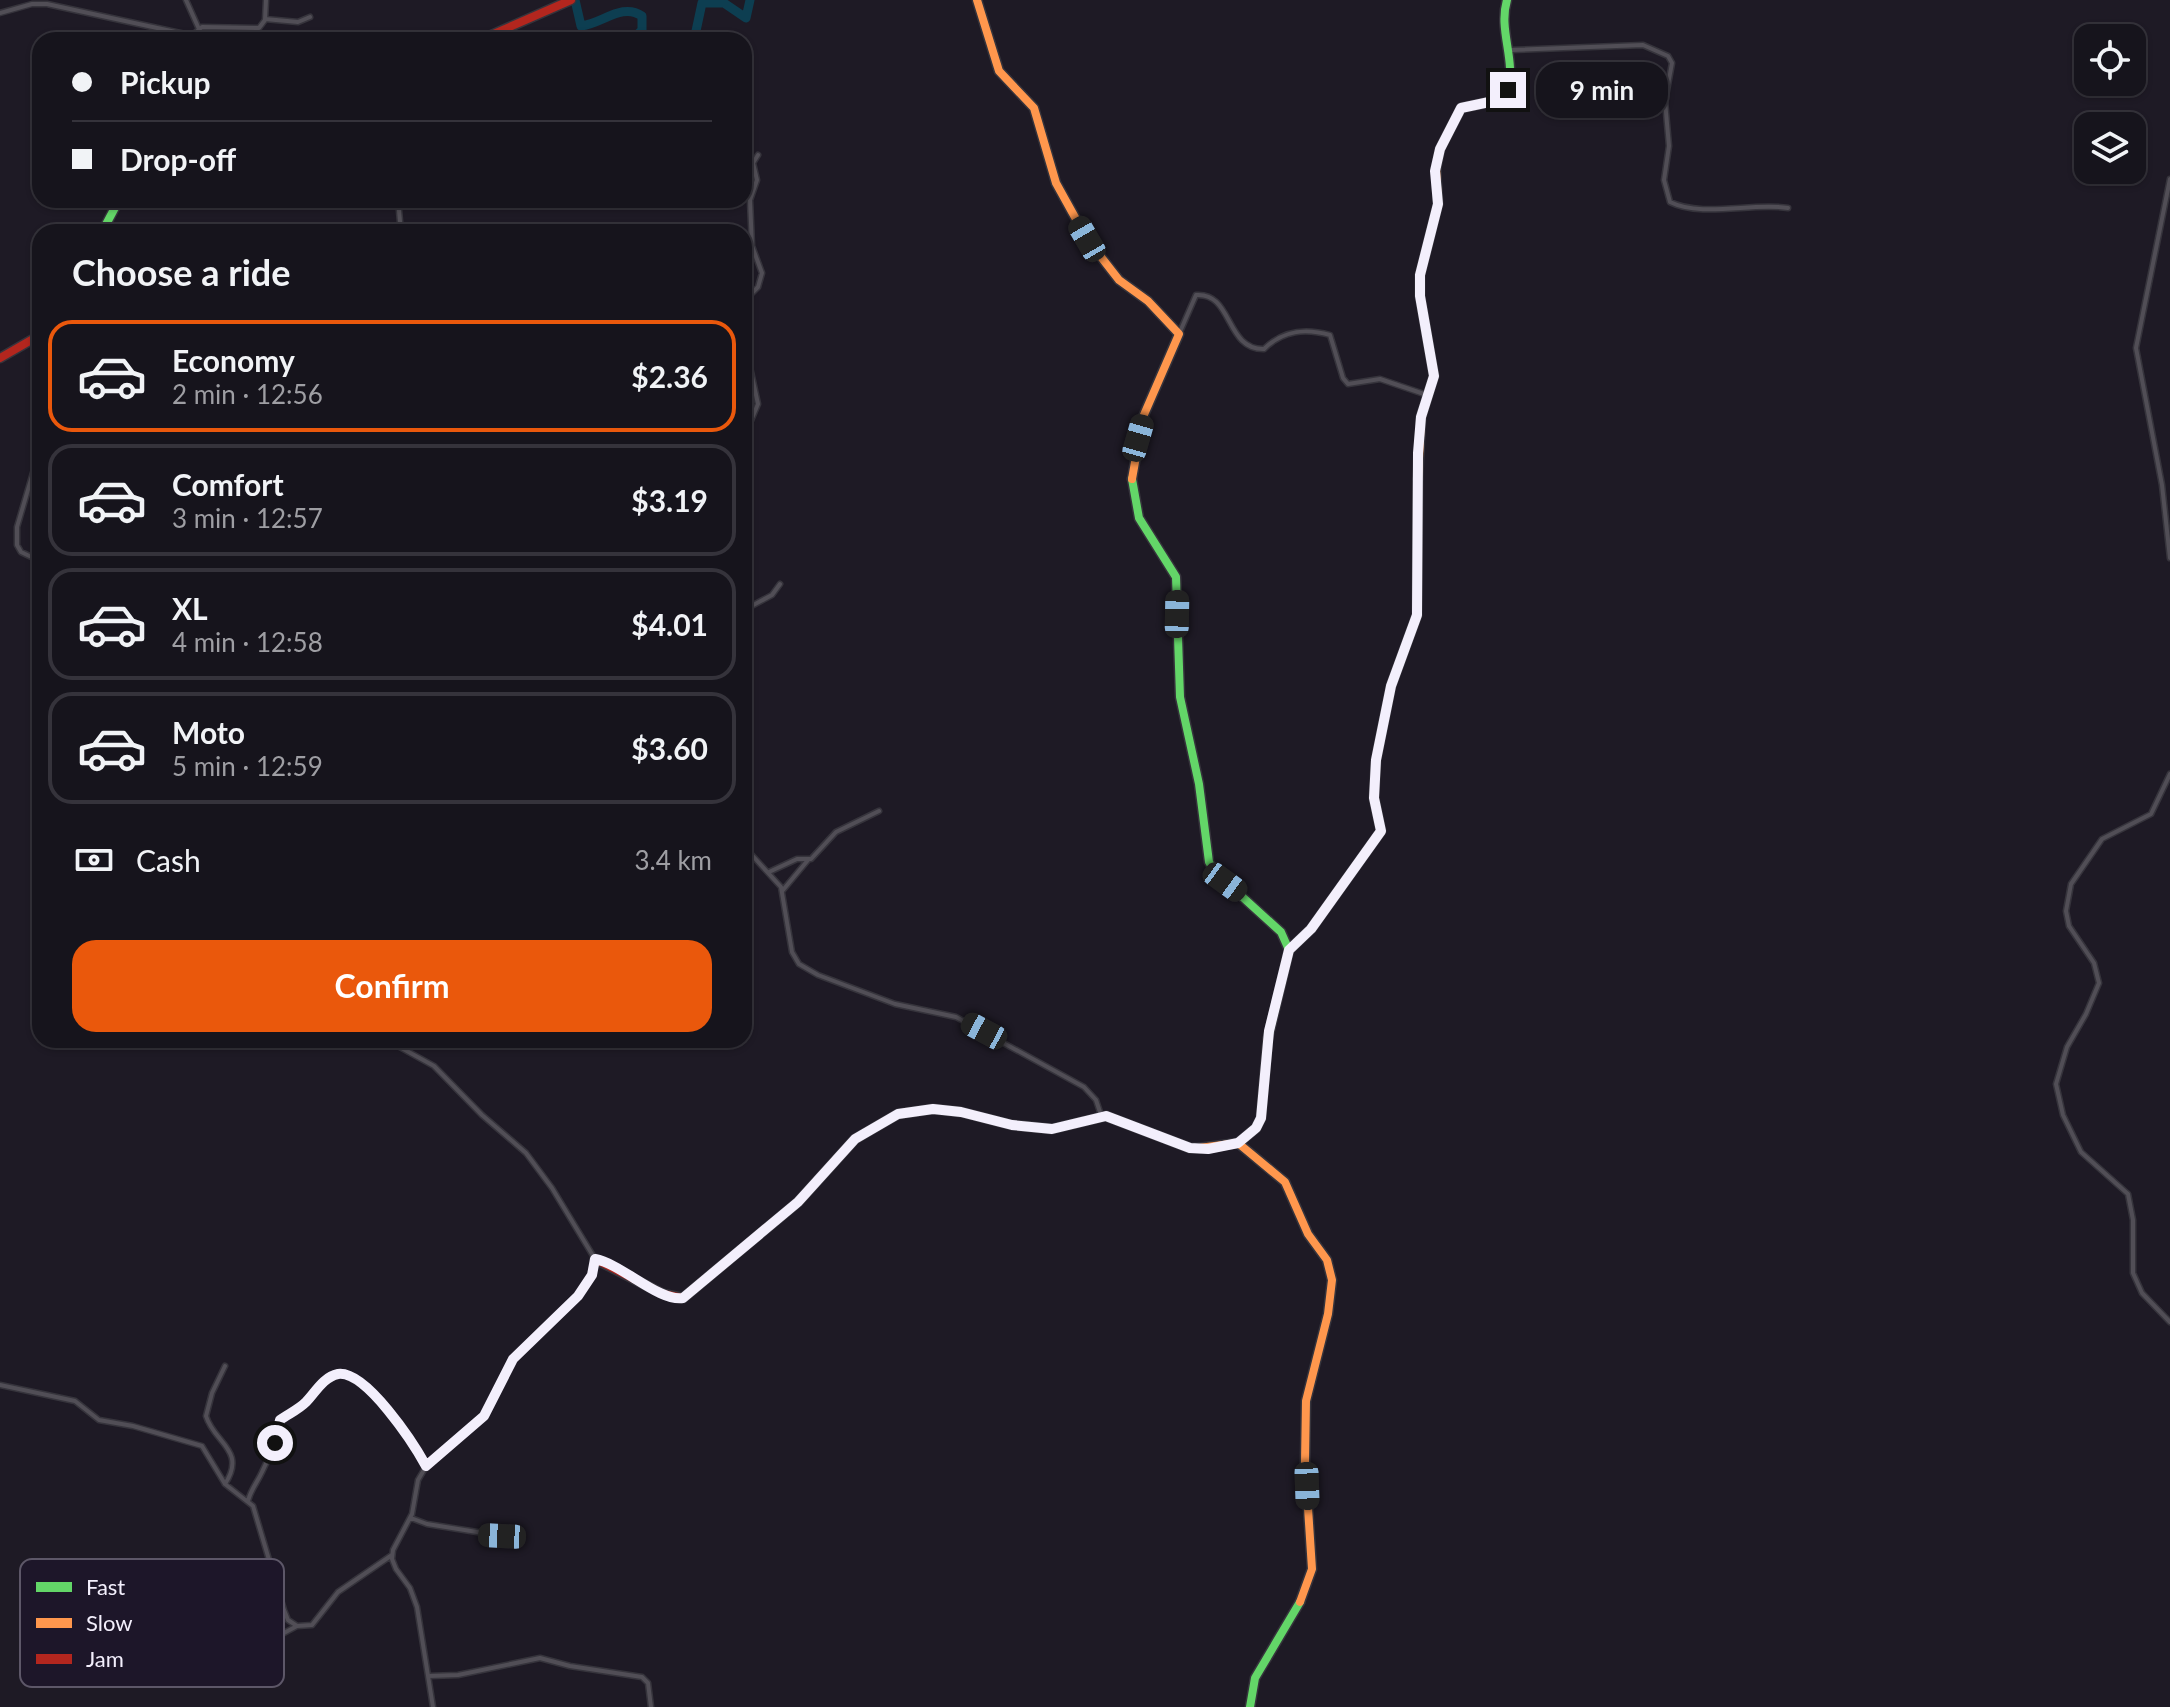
<!DOCTYPE html>
<meta charset="utf-8">
<style>
:root{--surface:#16141c;--page:#1f1d25;--text:#f1f3f6;--muted:#9e9ea3;--line:#35333b;--accent:#ea580c}
body{margin:0;font-family:Lato,sans-serif;background:var(--page);color:var(--text);height:100vh;display:flex;flex-direction:column;font-size:30px;white-space:nowrap}
*{box-sizing:border-box;margin:0}
p{font-size:26px;color:var(--muted)}
.icon{flex:none;width:44px;height:44px;fill:none;stroke:currentColor;stroke-width:2;stroke-linecap:round;stroke-linejoin:round}
.map{position:relative;flex:1;overflow:hidden}
.side{position:absolute;left:32px;top:224px;width:720px;height:824px;display:flex;flex-direction:column;background:var(--surface);border-radius:24px;box-shadow:0 2px 6px #0004,0 0 0 2px var(--line)}
.side>*{flex:none}
.top-card{position:absolute;left:32px;top:32px;width:720px;height:176px;border-radius:24px;box-shadow:0 2px 6px #0004,0 0 0 2px var(--line);display:grid;align-content:center;height:176px;padding:0 40px;background:var(--surface)}
.buttons{position:absolute;left:2074px;top:24px;display:grid;gap:16px}
.buttons a{display:grid;place-items:center;width:72px;height:72px;border-radius:16px;background:var(--surface);box-shadow:0 2px 6px #0004,0 0 0 2px var(--line);font-size:40px}
.end{position:absolute;width:36px;height:36px;margin:-18px;border:10px solid #f3effc;background:#111;box-shadow:0 0 0 4px #111}
.from{border-radius:50%}
.bubble{position:absolute;height:56px;border-radius:24px;background:var(--surface);box-shadow:0 2px 6px #0004,0 0 0 2px var(--line);font-size:26px;font-weight:700;line-height:56px;text-align:center}
.car{position:absolute;width:24px;height:48px;margin:-24px -12px;border-radius:10px;box-shadow:0 0 6px 2px #0007;background:linear-gradient(#222 24%,#8ab4d8 0 40%,#222 0 76%,#8ab4d8 0 86%,#222 0)}
.top-card b{display:flex;align-items:center;gap:28px;height:76px;font-size:30px}
.top-card b+b{border-top:2px solid var(--line)}
.top-card i{width:20px;height:20px;background:var(--text)}
ul{padding:0;list-style:none}
li{display:flex;align-items:center;gap:24px;height:112px;margin:0 16px 12px;padding:0 24px;border:4px solid var(--line);border-radius:24px}
li div{flex:1}
li b{display:block;font-size:30px}
li em{font-style:normal;font-weight:700}
li.selected{border-color:var(--accent)}
li>.icon{width:72px;height:72px;stroke-width:1.5}
h2{padding:0 40px;font-size:36px;line-height:96px}
.pay{display:flex;align-items:center;gap:20px;height:88px;padding:0 40px;font-size:30px}
.pay p{margin-inline-start:auto}
.action{display:flex;gap:16px;margin-top:auto;padding:16px 40px}
.action a{flex:1;height:92px;border-radius:24px;background:var(--accent);color:#fff;font-size:32px;font-weight:700;line-height:92px;text-align:center}
.map>svg:first-child{display:block}
.lines{fill:none;stroke-linecap:round;stroke-linejoin:round}
.river{stroke:#0d3e51;stroke-width:9}
.street-casing{stroke:#36343c;stroke-width:7}
.fast-casing{stroke:#36343c;stroke-width:11}
.slow-casing{stroke:#36343c;stroke-width:11}
.jam-casing{stroke:#36343c;stroke-width:11}
.street{stroke:#514e56;stroke-width:4}
.fast{stroke:#63d668;stroke-width:8}
.slow{stroke:#ff974d;stroke-width:8}
.jam{stroke:#b3261e;stroke-width:8}
.route{stroke:#f3effc;stroke-width:10}
.key{fill:#1d1629;stroke:#5d5768;stroke-width:2}
.key-label{font-size:22px;fill:#f3effc}
</style>
<div class="map">
<svg width="2170" height="1707" viewBox="0 0 2170 1707">
<rect width="100%" height="100%" fill="#1e1a25"/>
<g class="lines">
<path class="river" d="M575,0L581,26C602,24 622,2 642,16V30L632,40
M701,40L696,31L702,3H724L746,18L750,0"/>
<defs>
<path id="street" d="M186,0L199,29
M0,13L32,4H47L194,36
M265,19L298,22L310,17
M194,40L195,33L202,27L259,28L265,20L266,0
M1512,50L1643,45L1668,56L1672,63L1665,101L1669,146L1664,180L1670,202C1702,218 1754,202 1788,208
M2170,179L2136,348L2162,485L2170,558
M398,200L401,232
M744,301L758,287L762,273L752,246L750,200L757,180L753,163L758,155
M1179,334L1196,295C1233,292 1225,350 1264,349C1283,330 1305,328 1330,335L1343,378L1348,384L1380,379L1427,395
M744,340L758,404L744,437
M40,449L17,527V545L21,552L40,561
M744,610L772,595L780,584
M2170,774L2151,814L2102,839L2071,884L2066,911L2069,926L2094,963L2099,983L2086,1014L2067,1047L2056,1084L2063,1115L2081,1152L2128,1194L2133,1220V1273L2142,1293L2170,1322
M744,837L750,853L781,887L792,952L799,964L818,975L895,1004L956,1017L1084,1087L1096,1100L1101,1115
M769,872L797,859H811L836,832L879,811
M783,890L808,860
M387,1040L434,1066L482,1115L526,1153L552,1188L595,1259L592,1275L578,1296L513,1359L484,1416L427,1465L418,1480L412,1514L393,1550L392,1559L396,1569L410,1588L417,1607L433,1707
M0,1385L75,1401L99,1420L133,1426L202,1446L225,1484L253,1506L284,1610L288,1620L297,1626L312,1625L338,1592L392,1555
M225,1484C247,1450 214,1443 206,1416L212,1393L225,1366
M248,1501C251,1489 257,1483 262,1472C271,1455 275,1440 278,1422L306,1402L319,1386L338,1374C371,1379 411,1439 426,1466
M411,1518L427,1524L502,1536
M429,1676L458,1675L540,1658L570,1666L642,1677L648,1683L651,1707
M200,1678L297,1626"/>
<path id="fast" d="M1436,168L1440,149L1461,108L1494,101L1508,90C1516,59 1498,30 1507,0
M102,232L119,200
M1132,479L1139,518L1176,577L1180,697L1199,784L1209,862L1215,872L1281,932L1289,950L1268,1038
M1289,950L1311,929L1381,831L1374,798L1376,760L1391,686L1417,615L1418,479
M1250,1707L1255,1678L1300,1602"/>
<path id="slow" d="M977,0L999,71L1034,108L1056,183L1087,239L1119,280L1148,301L1179,334L1143,417L1132,479
M1418,479L1421,417L1434,376L1420,296V275L1438,204L1436,168
M1238,1143L1256,1128L1261,1118L1268,1038
M1199,1148L1238,1143L1285,1182L1308,1234L1327,1260L1332,1280L1328,1314L1306,1401L1305,1462L1312,1569L1300,1602"/>
<path id="jam" d="M480,40L571,0
M0,358L40,335
M595,1259L663,1294L683,1298L798,1202L855,1139L898,1114L933,1109L961,1112L1012,1125L1052,1129L1106,1116L1190,1148H1199"/>
</defs>
<use href="#street" class="street-casing"/>
<use href="#fast" class="fast-casing"/>
<use href="#slow" class="slow-casing"/>
<use href="#jam" class="jam-casing"/>
<use href="#street" class="street"/>
<use href="#fast" class="fast"/>
<use href="#slow" class="slow"/>
<use href="#jam" class="jam"/>
</g>
<g class="lines">
<path class="route" d="M275,1443L280,1420C288,1414 298,1410 306,1402C315,1393 323,1377 338,1374C366,1370 414,1444 426,1466L484,1416L513,1359L578,1296L592,1275L595,1259C622,1264 659,1302 683,1298L798,1202L855,1139L898,1114L933,1109L961,1112L1012,1125L1052,1129L1106,1116L1190,1148L1208,1149L1238,1143L1256,1128L1261,1118L1269,1031L1289,950L1311,929L1381,831L1374,798L1376,760L1391,686L1417,615L1418,453L1421,417L1434,376L1420,296V275L1438,204L1435,171L1440,149L1461,108L1494,101L1508,90"/>
</g>
<rect x="20" y="1559" width="264" height="128" rx="12" class="key"/>
<rect x="36" y="1582" width="36" height="10" fill="#63d668"/>
<rect x="36" y="1618" width="36" height="10" fill="#ff974d"/>
<rect x="36" y="1654" width="36" height="10" fill="#b3261e"/>
<g class="key-label">
<text x="86" y="1595">Fast</text>
<text x="86" y="1631">Slow</text>
<text x="86" y="1667">Jam</text>
</g>
</svg>
<div class="buttons">
<a><svg class="icon" aria-label="locate" viewBox="0 0 24 24"><circle cx="12" cy="12" r="6"/><path d="M12 2v4M12 18v4M2 12h4M18 12h4"/></svg></a>
<a><svg class="icon" aria-label="layers" viewBox="0 0 24 24"><path d="M12 4l9 5-9 5-9-5zM3 14l9 5 9-5"/></svg></a>
</div>
<i class="end from" style="left:275px;top:1443px"></i>
<i class="end" style="left:1508px;top:90px"></i>
<div class="bubble" style="left:1536px;top:62px;width:132px">9 min</div>
<i class="car" style="left:1087px;top:239px;rotate:330deg"></i>
<i class="car" style="left:1138px;top:438px;rotate:16deg"></i>
<i class="car" style="left:1177px;top:614px;rotate:1deg"></i>
<i class="car" style="left:1225px;top:882px;rotate:126deg"></i>
<i class="car" style="left:984px;top:1031px;rotate:298deg"></i>
<i class="car" style="left:1307px;top:1486px;rotate:178deg"></i>
<i class="car" style="left:502px;top:1536px;rotate:273deg"></i>
<div class="top-card">
<b><i class="from"></i>Pickup</b>
<b><i></i>Drop-off</b>
</div>
<section class="side">
<h2>Choose a ride</h2>
<ul>
<li class="selected"><svg class="icon" aria-label="car" viewBox="0 0 24 24"><path d="M5 17H2v-5l4-1 3-4h7l3 4 3 1v5h-3M9 17h6M6 11h13"/><circle cx="7" cy="17" r="2"/><circle cx="17" cy="17" r="2"/></svg><div><b>Economy</b><p>2 min · 12:56</p></div><em>$2.36</em></li>
<li><svg class="icon" aria-label="car" viewBox="0 0 24 24"><path d="M5 17H2v-5l4-1 3-4h7l3 4 3 1v5h-3M9 17h6M6 11h13"/><circle cx="7" cy="17" r="2"/><circle cx="17" cy="17" r="2"/></svg><div><b>Comfort</b><p>3 min · 12:57</p></div><em>$3.19</em></li>
<li><svg class="icon" aria-label="car" viewBox="0 0 24 24"><path d="M5 17H2v-5l4-1 3-4h7l3 4 3 1v5h-3M9 17h6M6 11h13"/><circle cx="7" cy="17" r="2"/><circle cx="17" cy="17" r="2"/></svg><div><b>XL</b><p>4 min · 12:58</p></div><em>$4.01</em></li>
<li><svg class="icon" aria-label="car" viewBox="0 0 24 24"><path d="M5 17H2v-5l4-1 3-4h7l3 4 3 1v5h-3M9 17h6M6 11h13"/><circle cx="7" cy="17" r="2"/><circle cx="17" cy="17" r="2"/></svg><div><b>Moto</b><p>5 min · 12:59</p></div><em>$3.60</em></li>
</ul>
<div class="pay"><svg class="icon" aria-label="cash" viewBox="0 0 24 24"><path d="M3 7h18v10H3z"/><circle cx="12" cy="12" r="2"/></svg>Cash<p>3.4 km</p></div>
<div class="action"><a>Confirm</a></div>
</section>
</div>
